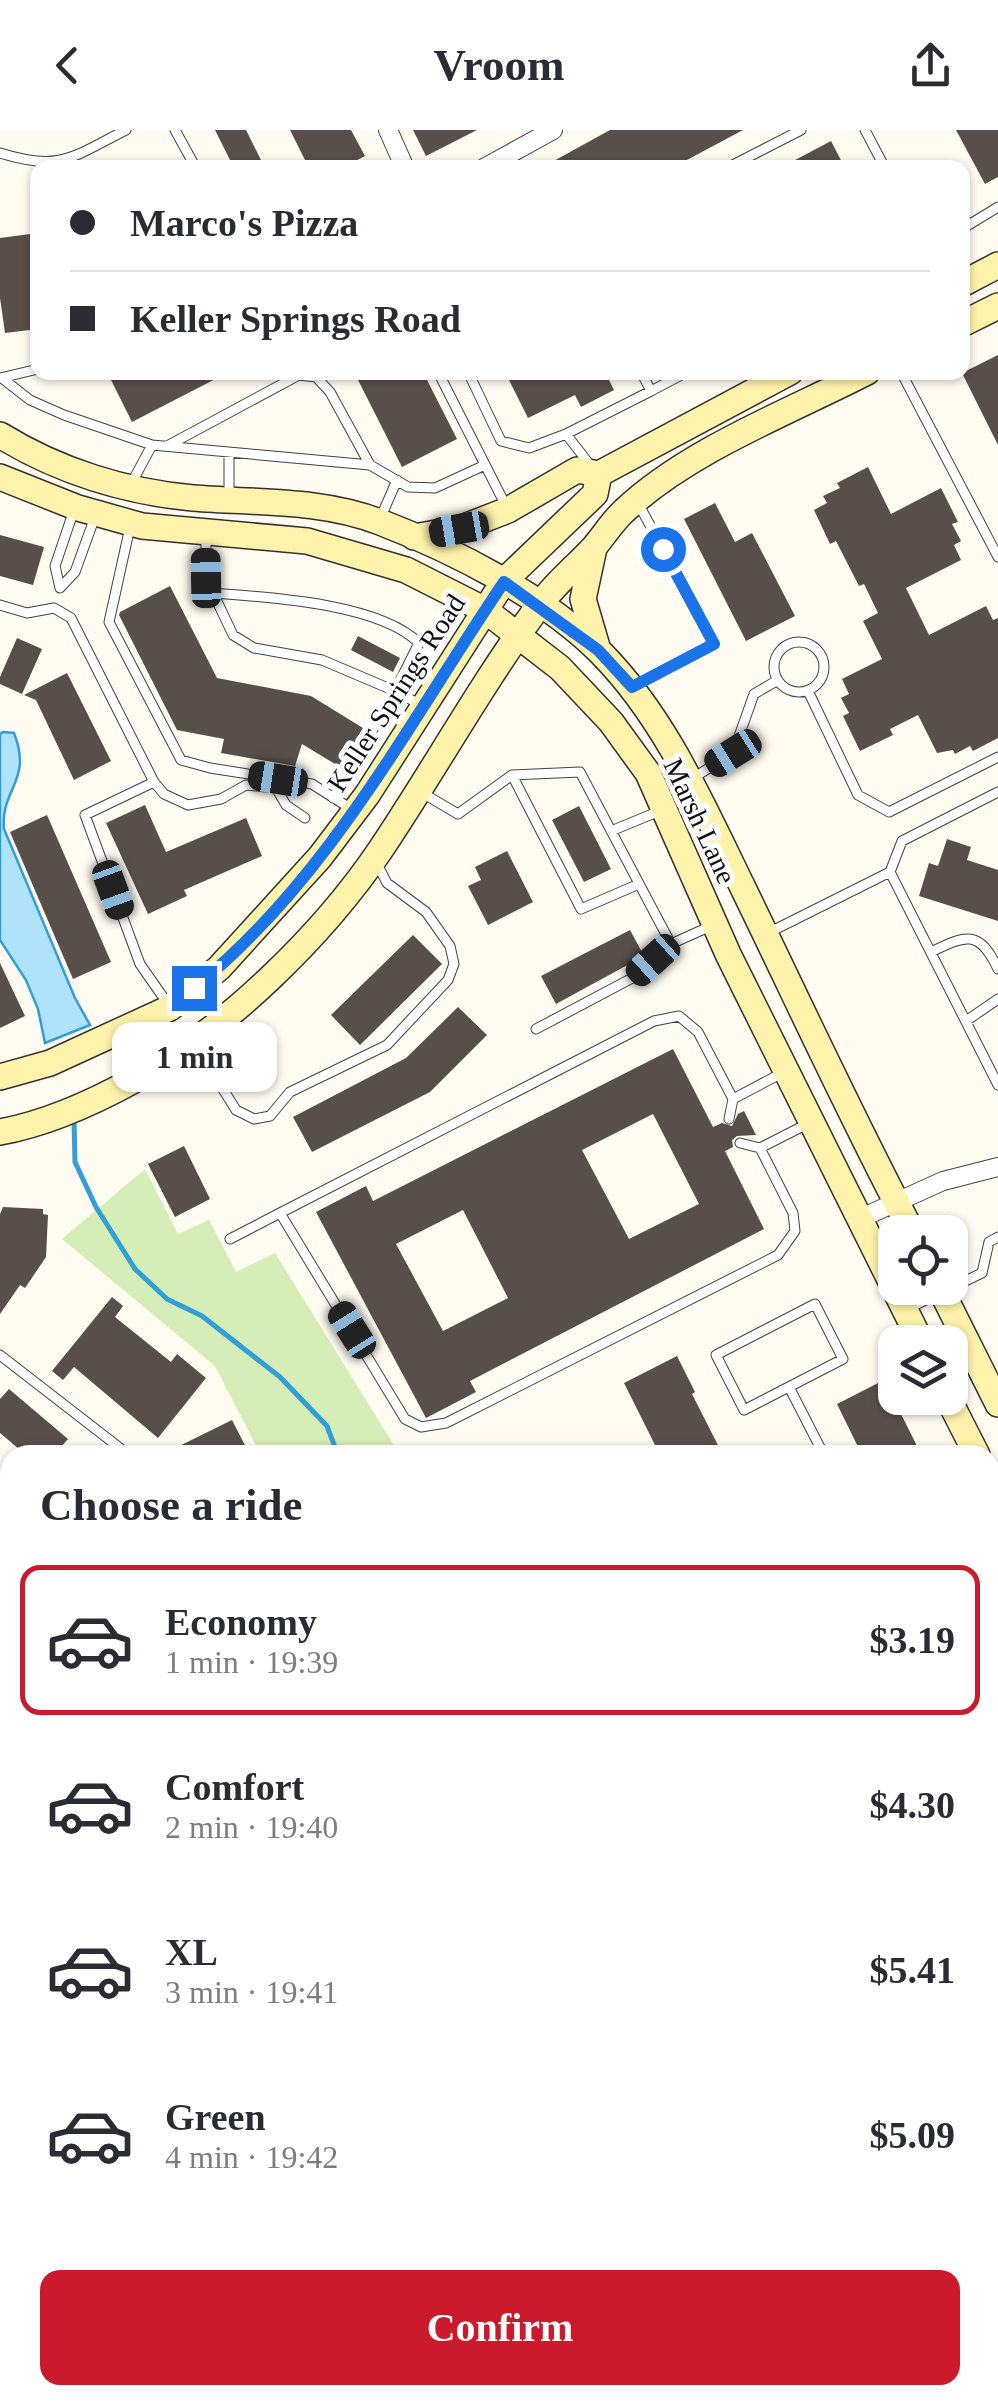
<!DOCTYPE html>
<meta charset="utf-8">
<style>
:root{--surface:#fff;--page:#f2f2f3;--text:#2b2b33;--muted:#7c7c81;--line:#e1e1e2;--accent:#cb1a2b}
body{margin:0;font-family:"Times New Roman",serif;background:var(--page);color:var(--text);height:100vh;display:flex;flex-direction:column;font-size:38px;white-space:nowrap}
*{box-sizing:border-box;margin:0}
p{font-size:32px;color:var(--muted)}
.icon{flex:none;width:55px;height:55px;fill:none;stroke:currentColor;stroke-width:2;stroke-linecap:round;stroke-linejoin:round}
.map{position:relative;flex:1;overflow:hidden}
.panel{position:absolute;left:0px;top:1315px;width:1000px;height:960px;display:flex;flex-direction:column;background:var(--surface);border-radius:30px 30px 0 0;box-shadow:0 2px 8px #0004}
.panel>*{flex:none}
.guide{position:absolute;left:30px;top:30px;width:940px;height:220px;border-radius:20px;box-shadow:0 2px 8px #0004;display:grid;align-content:center;height:220px;padding:0 40px;background:var(--surface)}
.buttons{position:absolute;left:878px;top:1085px;display:grid;gap:20px}
.buttons a{display:grid;place-items:center;width:90px;height:90px;border-radius:20px;background:var(--surface);box-shadow:0 2px 8px #0004;font-size:50px}
.end{position:absolute;width:45px;height:45px;margin:-22px;border:12px solid #1a73e8;background:#fff;box-shadow:0 0 0 5px #fff}
.from{border-radius:50%}
.bubble{position:absolute;height:70px;border-radius:20px;background:var(--surface);box-shadow:0 2px 8px #0004;font-size:32px;font-weight:700;line-height:70px;text-align:center}
.car{position:absolute;width:30px;height:60px;margin:-30px -15px;border-radius:12px;box-shadow:0 0 8px 2px #0007;background:linear-gradient(#222 24%,#8ab4d8 0 40%,#222 0 76%,#8ab4d8 0 86%,#222 0)}
.guide b{display:flex;align-items:center;gap:35px;height:95px;font-size:38px}
.guide b+b{border-top:2px solid var(--line)}
.guide i{width:25px;height:25px;background:var(--text)}
ul{padding:0;list-style:none}
li{display:flex;align-items:center;gap:30px;height:150px;margin:0 20px 15px;padding:0 20px;border:5px solid transparent;border-radius:20px}
li div{flex:1}
li b{display:block;font-size:38px}
li em{font-style:normal;font-weight:700}
li.on{border-color:var(--accent)}
li>.icon{width:90px;height:90px;stroke-width:1.5}
h2{padding:0 40px;font-size:45px;line-height:120px}
.button{display:flex;gap:20px;margin-top:auto;padding:20px 40px}
.button a{flex:1;height:115px;border-radius:20px;background:var(--accent);color:#fff;font-size:40px;font-weight:700;line-height:115px;text-align:center}
header{display:flex;justify-content:space-between;align-items:center;height:130px;padding:0 40px;background:var(--surface);font-size:45px;font-weight:700}
.map>svg:first-child{display:block}
.green{fill:#d5edb6}
.water{fill:#b0e3fb;stroke:#319ed8;stroke-width:2.5}
.lines{fill:none;stroke-linecap:round;stroke-linejoin:round}
.stream{stroke:#319ed8;stroke-width:5}
.building{fill:#584f4a;fill-rule:evenodd}
.lane-casing{stroke:#424242;stroke-width:11}
.street-casing{stroke:#424242;stroke-width:20}
.secondary-casing{stroke:#313131;stroke-width:28}
.lane{stroke:#fff;stroke-width:9}
.street{stroke:#fff;stroke-width:18}
.secondary{stroke:#fff2ab;stroke-width:25}
.route{stroke:#1a73e8;stroke-width:12}
.labels{text-anchor:middle;dominant-baseline:central;stroke-width:10;stroke-linejoin:round;paint-order:stroke}
.street-label{font-size:28px;fill:#0f0f0f;stroke:#fff}
</style>
<header><svg class="icon" aria-label="back" viewBox="0 0 24 24"><path d="M15 5l-7 7 7 7"/></svg>Vroom<svg class="icon" aria-label="share" viewBox="0 0 24 24"><path d="M12 15V3M7 8l5-5 5 5M5 13v7h14v-7"/></svg></header>
<div class="map">
<svg width="998" height="2275" viewBox="0 0 998 2275">
<rect width="100%" height="100%" fill="#fffbf0"/>
<path class="green" d="M145,1039L178,1104L209,1090L236,1142L275,1123L400,1325H261L215,1236L62,1109Z
M998,2222V2275H895L914,2265H990V2226Z"/>
<path class="water" d="M3,602L14,603C33,651 0,659 4,699L75,868L90,895L45,913L38,879L26,850L0,810V604Z"/>
<g class="lines">
<path class="stream" d="M74,990L75,1032L96,1077L135,1139L167,1169L202,1186L280,1247L327,1296L338,1325
M597,2275L598,2265"/>
</g>
<path class="building" d="M215,0H246L265,38H234Z
M290,0H351L365,26L342,38H309Z
M413,0H477L426,26Z
M610,0H743L672,38H541Z
M956,0H998V47L985,54Z
M831,11L845,38H780Z
M30,104L38,155V199L5,203L0,168V108Z
M998,225V315L962,243Z
M107,242H229L132,292Z
M354,242H423L457,309L402,337Z
M505,242H605L614,260L581,277L575,265L528,288Z
M868,337L891,384L941,358L958,392L952,394L961,411L954,415L961,430L906,458L929,505L986,476L993,490L998,488V608L973,621L970,616L955,624L953,620L937,623L918,585L890,599L893,605L860,621L843,586L849,583L841,568L849,564L842,549L882,529L863,491L878,483L864,454L859,456L836,411L830,414L814,380L827,373L823,366L840,358L837,353Z
M715,373L735,412L752,403L795,486L746,511L684,389Z
M0,405L44,417L33,455L0,446Z
M170,456L217,548L311,566L363,598L340,637L302,614L295,636L221,623L224,609L177,600L119,485L120,482Z
M358,506L400,528L393,542L351,520Z
M17,508L42,519L22,564L0,554V547Z
M67,543L111,631L74,650L36,570L24,565Z
M145,675L166,722L246,688L262,726L184,760L187,766L148,784L106,693Z
M579,676L611,739L584,752L552,690Z
M47,685L111,832L73,849L10,702Z
M947,709L971,717L967,730L998,740V791L919,766L929,733L938,736Z
M507,721L533,772L488,795L468,756L481,750L475,737Z
M630,800L644,826L556,874L541,846Z
M413,805L442,834L360,915L331,885Z
M0,833L25,886L0,898Z
M458,877L487,905L430,962L312,1022L293,987L406,928Z
M673,919L713,997L722,993L732,996L738,984L744,981L756,1005L737,1006L732,1010L733,1017L725,1021L764,1099L470,1251L476,1262L426,1288L316,1082L366,1056L373,1071ZM653,984L699,1074L629,1109L582,1020ZM463,1080L508,1168L443,1201L396,1114Z
M184,1016L210,1069L175,1087L148,1034Z
M3,1077L43,1079V1084L48,1085L46,1127L25,1158L20,1155L0,1184V1084Z
M112,1167L123,1176L115,1187L171,1232L177,1224L206,1248L158,1308L74,1237L63,1250L52,1241Z
M677,1226L695,1262L692,1264L723,1325H660L624,1253Z
M884,1250L918,1318L903,1325H862L837,1274Z
M9,1259L68,1309L54,1325H26L0,1303V1269Z
M232,1290L250,1325H161Z"/>
<g class="lines">
<defs>
<path id="lane" d="M175,0L196,38
M865,0L885,38
M0,23C61,42 72,27 126,0
M727,38L801,0
M962,99L998,77
M438,242L507,378
M468,242L501,311L529,318L566,304L590,335
M641,242L651,261L687,242
M901,242L998,427
M1,248L38,239
M2,248L30,270L64,285L152,315L370,335L408,357L435,358L485,335
M566,304L651,261
M167,316L299,245L316,247L330,262L370,335
M229,324V366
M130,356L152,315
M74,380L55,436L60,458L75,442L96,384
M380,389L397,350
M130,397L109,492L181,630L210,638L312,654L353,680
M206,406V448L233,505L254,518L322,530L395,561L333,668
M212,463C267,467 379,473 419,513L395,561L421,575
M0,475L27,483L54,478L71,488L154,652L164,664L188,675L221,669L246,655L276,658L286,675L305,688
M774 537a25 25 0 1 1 50 0a25 25 0 1 1-50 0Z
M632,557L714,514L638,373
M808,561L858,665L889,682L998,627
M512,645L581,779L639,754
M693,648L733,623L754,564L778,550
M154,652L85,685L140,834L170,877
M419,661L458,684L512,645L580,642L671,814L713,795
M611,701L662,680
M890,742L998,955
M768,803L890,742L902,711L998,662
M931,822C966,805 979,799 998,839
M966,891L998,869
M536,899L636,846L671,814
M196,916L236,980L254,989L270,986L290,962L387,915L448,850L454,834L450,816L426,782L387,753L376,732
M733,969L784,942
M729,989L733,969L698,902L679,886L654,891L280,1083L405,1289L421,1297L446,1293L778,1125L795,1101L793,1083L760,1018L740,1013
M760,1018L811,992
M230,1109L280,1083
M815,1174L843,1229L744,1280L716,1225Z
M907,1179L982,1143L989,1112L998,1107
M0,1225L129,1325
M789,1257L824,1325
M0,1371L3,1377L10,1379
M0,1403L10,1398
M990,1519L998,1517
M990,1562H998
M990,1879L998,1894
M990,1920L998,1916
M0,1979L10,1974
M990,2067L998,2083
M990,2201L998,2197
M0,2233L10,2254
M16,2265L21,2275
M201,2265L206,2275
M727,2265L732,2275
M303,2275L323,2265
M378,2275L398,2265
M524,2275V2265
M845,2275L865,2265"/>
<path id="street" d="M388,0L405,38
M484,38L553,0
M859,1089L943,1051L998,1037
M0,1725L10,1746
M0,1908L10,1903
M266,2265L271,2275"/>
<path id="secondary" d="M962,154L998,135
M962,194L998,176
M0,305C58,341 126,362 193,368C256,373 320,369 380,392C455,421 544,466 601,523C667,590 704,679 745,762C800,875 853,991 912,1102
M599,344L790,242
M0,347L78,378L142,396L307,411L406,440L485,480L560,538L611,592L648,643L728,824L921,1212
M414,407L459,399L508,380L577,340L599,344
M594,418L583,469L598,520
M0,947L50,933L170,878L219,838L320,727L367,665L504,451L595,364L599,344
M0,1002C45,994 94,972 134,950C226,900 323,805 381,719C434,640 482,553 538,477C554,454 577,436 595,416C605,404 613,391 624,381C687,321 789,282 867,242
M940,1158L998,1274
M948,1268L977,1325
M990,1352L998,1368"/>
</defs>
<use href="#lane" class="lane-casing"/>
<use href="#street" class="street-casing"/>
<use href="#secondary" class="secondary-casing"/>
<use href="#lane" class="lane"/>
<use href="#street" class="street"/>
<use href="#secondary" class="secondary"/>
</g>
<g class="lines">
<path class="route" d="M194,858C329,749 409,592 504,452L598,520L632,557L714,514L663,419"/>
</g>
<g class="labels">
<g class="street-label">
<text transform="translate(396 563) rotate(-57)">Keller Springs Road</text>
<text transform="translate(700 691) rotate(65)">Marsh Lane</text>
</g>
</g>
</svg>
<div class="buttons">
<a><svg class="icon" aria-label="locate" viewBox="0 0 24 24"><circle cx="12" cy="12" r="6"/><path d="M12 2v4M12 18v4M2 12h4M18 12h4"/></svg></a>
<a><svg class="icon" aria-label="layers" viewBox="0 0 24 24"><path d="M12 4l9 5-9 5-9-5zM3 14l9 5 9-5"/></svg></a>
</div>
<i class="end from" style="left:663px;top:419px"></i>
<i class="end" style="left:194px;top:858px"></i>
<div class="bubble" style="left:112px;top:892px;width:165px">1 min</div>
<i class="car" style="left:459px;top:399px;rotate:260deg"></i>
<i class="car" style="left:206px;top:448px;rotate:359deg"></i>
<i class="car" style="left:733px;top:623px;rotate:238deg"></i>
<i class="car" style="left:278px;top:649px;rotate:279deg"></i>
<i class="car" style="left:113px;top:760px;rotate:160deg"></i>
<i class="car" style="left:653px;top:830px;rotate:228deg"></i>
<i class="car" style="left:352px;top:1200px;rotate:328deg"></i>
<div class="guide">
<b><i class="from"></i>Marco's Pizza</b>
<b><i></i>Keller Springs Road</b>
</div>
<section class="panel">
<h2>Choose a ride</h2>
<ul>
<li class="on"><svg class="icon" aria-label="car" viewBox="0 0 24 24"><path d="M5 17H2v-5l4-1 3-4h7l3 4 3 1v5h-3M9 17h6M6 11h13"/><circle cx="7" cy="17" r="2"/><circle cx="17" cy="17" r="2"/></svg><div><b>Economy</b><p>1 min · 19:39</p></div><em>$3.19</em></li>
<li><svg class="icon" aria-label="car" viewBox="0 0 24 24"><path d="M5 17H2v-5l4-1 3-4h7l3 4 3 1v5h-3M9 17h6M6 11h13"/><circle cx="7" cy="17" r="2"/><circle cx="17" cy="17" r="2"/></svg><div><b>Comfort</b><p>2 min · 19:40</p></div><em>$4.30</em></li>
<li><svg class="icon" aria-label="car" viewBox="0 0 24 24"><path d="M5 17H2v-5l4-1 3-4h7l3 4 3 1v5h-3M9 17h6M6 11h13"/><circle cx="7" cy="17" r="2"/><circle cx="17" cy="17" r="2"/></svg><div><b>XL</b><p>3 min · 19:41</p></div><em>$5.41</em></li>
<li><svg class="icon" aria-label="car" viewBox="0 0 24 24"><path d="M5 17H2v-5l4-1 3-4h7l3 4 3 1v5h-3M9 17h6M6 11h13"/><circle cx="7" cy="17" r="2"/><circle cx="17" cy="17" r="2"/></svg><div><b>Green</b><p>4 min · 19:42</p></div><em>$5.09</em></li>
</ul>
<div class="button"><a>Confirm</a></div>
</section>
</div>
